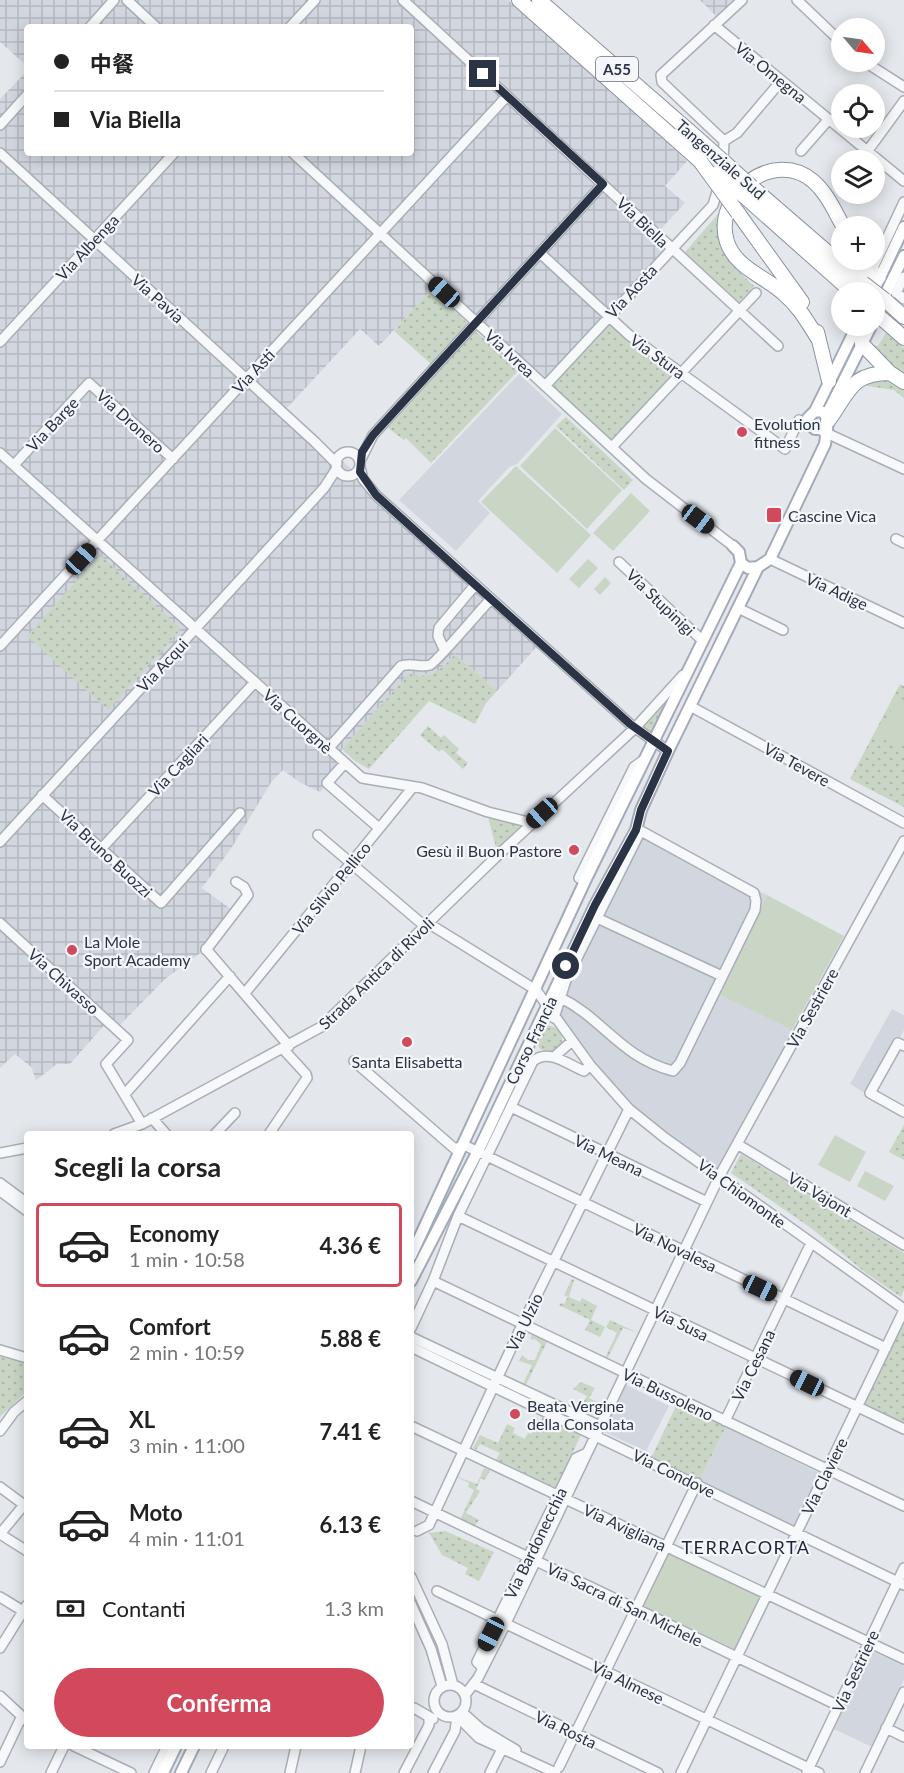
<!DOCTYPE html>
<html lang="it">
<meta charset="utf-8">
<style>
:root{--surface:#fff;--page:#f2f2f2;--text:#222;--muted:#767676;--line:#e0e0e0;--accent:#d1495b}
body{margin:0;font-family:Lato,"Noto Sans SC",sans-serif;background:var(--page);color:var(--text);height:100vh;display:flex;flex-direction:column;font-size:22px;white-space:nowrap}
*{box-sizing:border-box;margin:0}
p{font-size:20px;color:var(--muted)}
.icon{flex:none;width:33px;height:33px;fill:none;stroke:currentColor;stroke-width:2;stroke-linecap:round;stroke-linejoin:round}
.map{position:relative;flex:1;overflow:hidden}
.sheet{position:absolute;left:24px;top:1131px;width:390px;height:618px;display:flex;flex-direction:column;background:var(--surface);border-radius:6px;box-shadow:0 3px 15px #0003}
.sheet>*{flex:none}
.hud{position:absolute;left:24px;top:24px;width:390px;height:132px;border-radius:6px;box-shadow:0 3px 15px #0003;display:grid;align-content:center;height:132px;padding:0 30px;background:var(--surface)}
.needle{width:39px;rotate:119deg}
.fabs{position:absolute;left:831px;top:18px;display:grid;gap:12px}
.fabs a{display:grid;place-items:center;width:54px;height:54px;border-radius:50%;background:var(--surface);box-shadow:0 3px 15px #0003;font-size:30px}
.end{position:absolute;width:27px;height:27px;margin:-14px;border:8px solid #2b3445;background:#fff;box-shadow:0 0 0 3px #fff}
.from{border-radius:50%}
.car{position:absolute;width:18px;height:36px;margin:-18px -9px;border-radius:8px;box-shadow:0 0 4px 2px #0007;background:linear-gradient(#222 24%,#8ab4d8 0 40%,#222 0 76%,#8ab4d8 0 86%,#222 0)}
.hud b{display:flex;align-items:center;gap:21px;height:57px;font-size:22px}
.hud b+b{border-top:2px solid var(--line)}
.hud i{width:15px;height:15px;background:var(--text)}
ul{padding:0;list-style:none}
li{display:flex;align-items:center;gap:18px;height:84px;margin:0 12px 9px;padding:0 18px;border:3px solid transparent;border-radius:6px}
li div{flex:1}
li b{display:block;font-size:22px}
li em{font-style:normal;font-weight:700}
li.active{border-color:var(--accent)}
li>.icon{width:54px;height:54px;stroke-width:1.5}
h2{padding:0 30px;font-size:27px;line-height:72px}
.pay{display:flex;align-items:center;gap:15px;height:66px;padding:0 30px;font-size:22px}
.pay p{margin-inline-start:auto}
.action{display:flex;gap:12px;margin-top:auto;padding:12px 30px}
.action a{flex:1;height:69px;border-radius:36px;background:var(--accent);color:#fff;font-size:24px;font-weight:700;line-height:69px;text-align:center}
.map>svg:first-child{display:block}
.built{fill:#d2d6de}
.industrial{fill:url(#industrial-grid)}
.green{fill:url(#green-dots)}
.pitch{fill:#c9d6c5}
.lines{fill:none;stroke-linecap:round;stroke-linejoin:round}
.minor-casing{stroke:#a9aeb7;stroke-width:12}
.major-casing{stroke:#a3abb8;stroke-width:14}
.highway-casing{stroke:#8b94a3;stroke-width:16}
.minor{stroke:#f7f8fa;stroke-width:9}
.major{stroke:#fff;stroke-width:10}
.highway{stroke:#fff;stroke-width:14}
.highway-bridge-casing{stroke:#8b94a3;stroke-width:16;stroke-linecap:butt}
.highway-bridge{stroke:#fff;stroke-width:14}
.route{stroke:#2b3445;stroke-width:8}
.poi-dot{fill:#d1495b;stroke:#f4f6f9;stroke-width:2}
.labels{text-anchor:middle;dominant-baseline:central;stroke-width:4.5;stroke-linejoin:round;paint-order:stroke}
.shield{fill:#f4f6f9;stroke:#676e7b;stroke-width:1.5}
.shield-label{font-size:15px;font-weight:bold;fill:#2b3445}
.street-label{font-size:16px;fill:#2b3445;stroke:#f4f6f9}
.poi-label{font-size:16px;fill:#2b3445;stroke:#f4f6f9;text-anchor:start}
.neighbourhood-label{font-size:18px;letter-spacing:1.5px;fill:#1d2536;stroke:#f4f6f9}
</style>
<div class="map">
<svg width="904" height="1773" viewBox="0 0 904 1773">
<defs>
<pattern id="industrial-grid" width="8" height="8" patternUnits="userSpaceOnUse" patternTransform="scale(1.5)"><rect width="8" height="8" fill="#d2d6de"/><path d="M0 4h8M4 0v8" fill="none" stroke="#b4b8c0"/></pattern>
<pattern id="green-dots" width="8" height="8" patternUnits="userSpaceOnUse" patternTransform="scale(1.5)"><rect width="8" height="8" fill="#c9d6c5"/><path d="M2 2h.1M6 6h.1" fill="none" stroke="#adb8ab" stroke-width="1.8" stroke-linecap="round"/></pattern>
</defs>
<rect width="100%" height="100%" fill="#e4e7ec"/>
<path class="built" d="M519,374L562,414L517,464L509,467L478,501L490,513L456,551L399,500Z
M641,830L767,895L720,995L796,1032L719,1174L655,1130L609,1084L551,1008Z
M892,1009L904,1015V1030L868,1095L850,1084Z
M626,1385L669,1406L646,1451L604,1432Z
M726,1427L819,1473L794,1525L699,1481Z
M871,1651L904,1666V1679L872,1747L834,1729Z"/>
<path class="industrial" d="M0,0H508L593,73L687,161L665,186L685,203L657,233L671,247L543,384L434,287L379,346L360,329L286,409L540,643L497,691L455,654L436,673L406,677L342,749L339,768L320,792L299,782L283,770L272,781L232,847L202,888L235,912L203,951L165,979L119,1026L107,1022L70,1064H57L36,1080L31,1067L15,1054L0,1068V99L27,71V153H411V27H27V66L0,42Z
M700,0H738L717,17Z"/>
<path class="green" d="M718,214C720,248 729,263 754,286L739,302L685,252Z
M432,288L468,324L431,364L394,331Z
M609,324L675,374L612,441L551,386Z
M475,331L519,370L431,463L406,438L404,440L388,428Z
M886,333L904,348V376L878,356L872,345L878,346Z
M885,377L904,385V398L894,390L867,386L863,381Z
M566,417L633,480L624,490L556,426Z
M100,555L181,629L108,710L27,636Z
M455,654L497,691L486,703L475,724L429,701L369,769L355,761L342,749L406,677L410,674C432,679 441,670 455,654Z
M900,684L904,686V807L850,779Z
M669,699L652,735L643,728Z
M428,726L441,738L444,735L459,749L456,753L468,763L463,769L442,749L439,752L420,735Z
M488,817L523,825L497,851Z
M536 1039a13 13 0 1 1 26 0a13 13 0 1 1-26 0Z
M904,1125V1160L889,1152Z
M741,1154L904,1253V1290L901,1297L866,1273L811,1228L731,1173Z
M572,1279L574,1280L569,1297L580,1302L582,1298L597,1306L591,1320L605,1327L600,1337L585,1330L590,1320L559,1305L561,1303L564,1304L568,1297L564,1295Z
M610,1320L638,1333L623,1328L607,1359L621,1367L604,1360L617,1333L606,1327Z
M904,1321V1425L865,1406L864,1403Z
M532,1335L547,1342L525,1387L522,1386L532,1365L519,1361L522,1355L528,1360H535L541,1345L537,1340L530,1339Z
M0,1354L27,1362V1391L0,1417Z
M581,1382L595,1388L589,1398L603,1405L600,1411L583,1403L587,1396L573,1389Z
M677,1404L726,1427L699,1481L651,1458Z
M543,1417L581,1435L556,1488L496,1460L500,1453L480,1444L476,1450L473,1448L480,1435L498,1443L507,1424L515,1428L513,1433L525,1439L528,1433L531,1434Z
M484,1468L490,1470L485,1480L481,1478L476,1489L480,1491L466,1513L479,1520L474,1527L460,1520L474,1490L468,1487L469,1483L455,1476L477,1484Z
M445,1531L494,1552L479,1581L465,1574L468,1568L442,1555L429,1533Z"/>
<path class="pitch" d="M555,428L622,490L587,529L520,466Z
M516,466L591,535L557,573L481,502Z
M631,493L650,511L613,551L593,533Z
M588,559L598,568L579,588L569,579Z
M605,577L611,583L600,595L594,589Z
M898,697L904,700V743L901,749L877,736Z
M767,895L844,936L792,1030L720,995Z
M835,1135L866,1152L850,1182L818,1165Z
M865,1171L894,1186L885,1201L857,1186Z
M668,1553L762,1597L736,1650L643,1606Z"/>
<g class="lines">
<defs>
<path id="minor" d="M127,0L156,27
M403,0L778,346
M797,0L842,43
M714,25L904,181
M90,27L114,0
M290,27L315,0
M865,62L904,87
M0,125L27,95
M724,141L662,82L661,75L742,0
M724,141L737,133L781,81
M801,151L829,119
M0,153L315,442L337,464
M293,153L646,479L733,546
M861,160L904,101
M723,163L724,141
M540,253L629,335L785,449L799,420L809,424
M881,278L873,268L904,202
M889,286L904,299
M896,293L904,277
M0,342L174,153
M545,386L713,205L719,185
M822,431L904,469
M612,447L756,293
M336 464a12 12 0 1 1 24 0a12 12 0 1 1-24 0Z
M0,453L362,778L422,788L488,812L532,823
M360,461L373,435L603,184
M14,465L89,383L173,459
M360,467L363,479L376,495L630,724L668,751
M896,539L904,543
M770,559L904,623
M619,562L703,641
M738,608L783,630
M0,646L507,96
M444,649L438,636L439,628L475,585
M690,706L904,823
M328,749L401,666C411,662 420,668 430,665C436,663 481,609 491,599
M345,763L327,783L379,828
M42,795L161,903L240,813
M318,835L421,923H428L536,990L590,1065L629,1109L665,1138L904,1309
M0,842L324,488L337,468
M102,848L255,682
M585,881L579,878L634,767L645,759
M597,918L722,976
M0,923L128,1040L106,1064L142,1124
M206,949L289,1046
M206,950L248,895L244,887L236,882
M245,993L413,787
M559,997C603,1018 620,1057 673,1071L680,1063L755,910L756,901L754,893L641,831
M554,1018L566,980L638,836
M904,1046L898,1043L870,1093L904,1112
M554,1057L572,1041
M354,1061L455,1149L464,1145L886,1348
M125,1094L230,976
M511,1107L707,1202
M152,1118L166,1134
M114,1134L142,1124L321,1027L496,857L635,728L683,675
M215,1134L235,1113
M269,1134L307,1078L306,1074L283,1049
M737,1144L904,1245
M0,1153L27,1148
M0,1183L27,1203
M0,1191L27,1211
M458,1216L904,1429
M433,1281L904,1506
M411,1328L433,1281L458,1216L533,1061C550,1048 568,1065 584,1071L590,1065
M411,1337L600,1426
M411,1347L904,1585
M0,1350L27,1358
M725,1421L811,1243
M411,1426L904,1659
M0,1431L14,1412L27,1401
M0,1487L27,1507
M411,1501L839,1706
M24,1505L0,1534L27,1551
M417,1531L429,1525L522,1325L629,1109
M411,1577L442,1644L453,1685
M437,1591L819,1773
M0,1597L23,1611
M411,1604L431,1649L442,1686
M0,1648L27,1605
M483,1668L477,1662L576,1458L587,1453
M474,1684L658,1773
M434 1701a16 16 0 1 1 32 0a16 16 0 1 1-32 0Z
M465,1695L478,1678L506,1623L720,1175L904,841
M0,1696L27,1721
M414,1708L433,1719
M462,1712L481,1729L516,1750
M457,1716L479,1738L556,1773
M886,1728L904,1737
M74,1746L131,1773
M0,1762L21,1718
M559,1767L697,1483
M807,1772L904,1568
M51,1773L64,1746
M154,1773L167,1746
M211,1773L224,1746
M290,1773L296,1746
M355,1773L361,1746
M404,1773L429,1725V1718
M433,1773L455,1731L457,1716
M490,1773L504,1745
M681,1773L904,1310
M865,1773L904,1692"/>
<path id="major" d="M873,292L904,227
M874,317L904,256
M828,412L871,326
M827,424L822,429H815L809,424L808,418L815,411L857,326
M733,546L739,552L741,563L748,568L758,567L770,559L825,444L828,421L824,412L815,411
M411,1256L585,881L741,563
M411,1281L481,1145L595,905L636,830L641,810L668,751L758,567
M163,1773L176,1746
M181,1773L194,1746"/>
<path id="highway" d="M519,0L700,161
M539,0L696,137
M752,187L863,283
M744,196L852,292
M738,213L802,302
M859,260L870,278
M885,300L904,317
M861,326L862,344L890,373L904,382
M895,330L904,338
M817,332L829,381
M819,340C808,323 799,306 783,293C764,276 736,268 727,242C712,194 774,148 813,181C827,193 834,210 843,226
M828,421C849,393 850,373 890,373"/>
</defs>
<use href="#minor" class="minor-casing"/>
<use href="#major" class="major-casing"/>
<use href="#highway" class="highway-casing"/>
<use href="#minor" class="minor"/>
<use href="#major" class="major"/>
<use href="#highway" class="highway"/>
<defs>
<path id="highway-bridge" d="M696,137L752,187
M700,161L738,213
M716,174L744,196
M863,283L885,300
M874,312L895,330"/>
</defs>
<use href="#highway-bridge" class="highway-bridge-casing"/>
<use href="#highway-bridge" class="highway-bridge"/>
</g>
<g class="lines">
<path class="route" d="M483,74L603,184L373,435L362,452L360,472L376,495L462,573L630,724L668,751L641,810L636,830L595,905L566,966"/>
</g>
<g class="poi-dot">
<circle cx="742" cy="432" r="6"/>
<rect x="766" y="507" width="16" height="16" rx="3"/>
<circle cx="574" cy="850" r="6"/>
<circle cx="72" cy="950" r="6"/>
<circle cx="407" cy="1042" r="6"/>
<circle cx="515" cy="1414" r="6"/>
</g>
<g class="labels">
<rect class="shield" x="596" y="57" width="42" height="24" rx="4.5"/>
<g class="shield-label">
<text x="617" y="69">A55</text>
</g>
<g class="street-label">
<text transform="translate(771 72) rotate(39)">Via Omegna</text>
<text transform="translate(721 159) rotate(41)">Tangenziale Sud</text>
<text transform="translate(643 222) rotate(44)">Via Biella</text>
<text transform="translate(87 247) rotate(-47)">Via Albenga</text>
<text transform="translate(631 291) rotate(-47)">Via Aosta</text>
<text transform="translate(158 298) rotate(42)">Via Pavia</text>
<text transform="translate(510 353) rotate(43)">Via Ivrea</text>
<text transform="translate(658 356) rotate(36)">Via Stura</text>
<text transform="translate(253 371) rotate(-47)">Via Asti</text>
<text transform="translate(131 421) rotate(42)">Via Dronero</text>
<text transform="translate(52 424) rotate(-47)">Via Barge</text>
<text transform="translate(837 591) rotate(25)">Via Adige</text>
<text transform="translate(661 602) rotate(44)">Via Stupinigi</text>
<text transform="translate(162 665) rotate(-47)">Via Acqui</text>
<text transform="translate(298 721) rotate(42)">Via Cuorgnè</text>
<text transform="translate(797 764) rotate(29)">Via Tevere</text>
<text transform="translate(178 765) rotate(-47)">Via Cagliari</text>
<text transform="translate(106 853) rotate(43)">Via Bruno Buozzi</text>
<text transform="translate(331 888) rotate(-51)">Via Silvio Pellico</text>
<text transform="translate(376 973) rotate(-44)">Strada Antica di Rivoli</text>
<text transform="translate(64 981) rotate(42)">Via Chivasso</text>
<text transform="translate(812 1008) rotate(-61)">Via Sestriere</text>
<text transform="translate(531 1040) rotate(-64)">Corso Francia</text>
<text transform="translate(609 1155) rotate(26)">Via Meana</text>
<text transform="translate(742 1193) rotate(36)">Via Chiomonte</text>
<text transform="translate(820 1194) rotate(31)">Via Vajont</text>
<text transform="translate(675 1247) rotate(26)">Via Novalesa</text>
<text transform="translate(524 1322) rotate(-64)">Via Ulzio</text>
<text transform="translate(681 1323) rotate(26)">Via Susa</text>
<text transform="translate(753 1365) rotate(-64)">Via Cesana</text>
<text transform="translate(668 1394) rotate(26)">Via Bussoleno</text>
<text transform="translate(674 1473) rotate(26)">Via Condove</text>
<text transform="translate(824 1476) rotate(-64)">Via Claviere</text>
<text transform="translate(625 1527) rotate(25)">Via Avigliana</text>
<text transform="translate(535 1543) rotate(-64)">Via Bardonecchia</text>
<text transform="translate(625 1604) rotate(26)">Via Sacra di San Michele</text>
<text transform="translate(855 1671) rotate(-65)">Via Sestriere</text>
<text transform="translate(628 1682) rotate(26)">Via Almese</text>
<text transform="translate(566 1729) rotate(26)">Via Rosta</text>
</g>
<g class="poi-label">
<text x="754" y="423">Evolution<tspan x="754" dy="18">fitness</tspan></text>
<text x="788" y="515">Cascine Vica</text>
<text x="562" y="850" text-anchor="end">Gesù il Buon Pastore</text>
<text x="84" y="941">La Mole<tspan x="84" dy="18">Sport Academy</tspan></text>
<text x="407" y="1061" text-anchor="middle">Santa Elisabetta</text>
<text x="527" y="1405">Beata Vergine<tspan x="527" dy="18">della Consolata</tspan></text>
</g>
<g class="neighbourhood-label">
<text x="746" y="1547">TERRACORTA</text>
</g>
</g>
</svg>
<div class="fabs">
<a><svg class="needle" viewBox="-14 -14 28 28"><path d="M0-13l5 13h-10z" fill="#e53935"/><path d="M0 13l5-13h-10z" fill="#767676"/></svg></a>
<a><svg class="icon" aria-label="locate" viewBox="0 0 24 24"><circle cx="12" cy="12" r="6"/><path d="M12 2v4M12 18v4M2 12h4M18 12h4"/></svg></a>
<a><svg class="icon" aria-label="layers" viewBox="0 0 24 24"><path d="M12 4l9 5-9 5-9-5zM3 14l9 5 9-5"/></svg></a>
<a>+</a>
<a>−</a>
</div>
<i class="end from" style="left:566px;top:966px"></i>
<i class="end" style="left:483px;top:74px"></i>
<i class="car" style="left:444px;top:292px;rotate:312deg"></i>
<i class="car" style="left:698px;top:519px;rotate:127deg"></i>
<i class="car" style="left:81px;top:559px;rotate:43deg"></i>
<i class="car" style="left:542px;top:813px;rotate:228deg"></i>
<i class="car" style="left:760px;top:1288px;rotate:115deg"></i>
<i class="car" style="left:807px;top:1383px;rotate:296deg"></i>
<i class="car" style="left:491px;top:1634px;rotate:207deg"></i>
<div class="hud">
<b><i class="from"></i>中餐</b>
<b><i></i>Via Biella</b>
</div>
<section class="sheet">
<h2>Scegli la corsa</h2>
<ul>
<li class="active"><svg class="icon" aria-label="car" viewBox="0 0 24 24"><path d="M5 17H2v-5l4-1 3-4h7l3 4 3 1v5h-3M9 17h6M6 11h13"/><circle cx="7" cy="17" r="2"/><circle cx="17" cy="17" r="2"/></svg><div><b>Economy</b><p>1 min · 10:58</p></div><em>4.36 €</em></li>
<li><svg class="icon" aria-label="car" viewBox="0 0 24 24"><path d="M5 17H2v-5l4-1 3-4h7l3 4 3 1v5h-3M9 17h6M6 11h13"/><circle cx="7" cy="17" r="2"/><circle cx="17" cy="17" r="2"/></svg><div><b>Comfort</b><p>2 min · 10:59</p></div><em>5.88 €</em></li>
<li><svg class="icon" aria-label="car" viewBox="0 0 24 24"><path d="M5 17H2v-5l4-1 3-4h7l3 4 3 1v5h-3M9 17h6M6 11h13"/><circle cx="7" cy="17" r="2"/><circle cx="17" cy="17" r="2"/></svg><div><b>XL</b><p>3 min · 11:00</p></div><em>7.41 €</em></li>
<li><svg class="icon" aria-label="car" viewBox="0 0 24 24"><path d="M5 17H2v-5l4-1 3-4h7l3 4 3 1v5h-3M9 17h6M6 11h13"/><circle cx="7" cy="17" r="2"/><circle cx="17" cy="17" r="2"/></svg><div><b>Moto</b><p>4 min · 11:01</p></div><em>6.13 €</em></li>
</ul>
<div class="pay"><svg class="icon" aria-label="cash" viewBox="0 0 24 24"><path d="M3 7h18v10H3z"/><circle cx="12" cy="12" r="2"/></svg>Contanti<p>1.3 km</p></div>
<div class="action"><a>Conferma</a></div>
</section>
</div>
